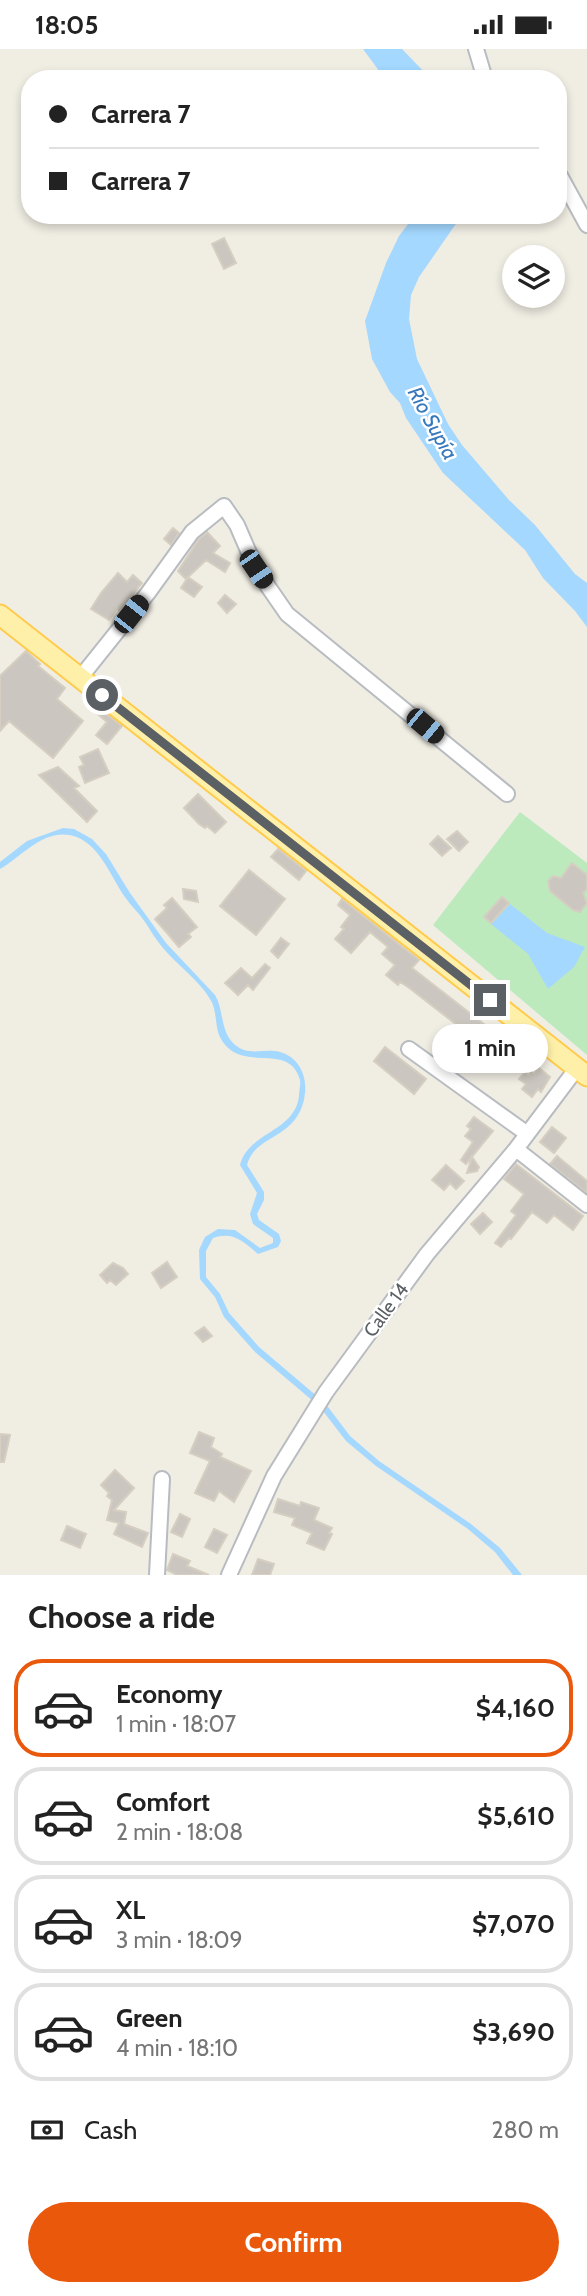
<!DOCTYPE html>
<meta charset="utf-8">
<style>
:root{--surface:#fff;--page:#f2f2f2;--text:#222;--muted:#767676;--line:#e0e0e0;--accent:#ea580c}
body{margin:0;font-family:Cabin,sans-serif;background:var(--page);color:var(--text);height:100vh;display:flex;flex-direction:column;font-size:26px;white-space:nowrap}
*{box-sizing:border-box;margin:0}
p{font-size:23px;color:var(--muted)}
.icon{flex:none;width:38px;height:38px;fill:none;stroke:currentColor;stroke-width:2;stroke-linecap:round;stroke-linejoin:round}
.map{position:relative;height:1526px;overflow:hidden}
.drawer{display:flex;flex-direction:column;background:var(--surface);flex:1}
.drawer>*{flex:none}
.guide{position:absolute;left:21px;top:21px;width:546px;height:154px;border-radius:28px;box-shadow:0 4px 10px #0003;display:grid;align-content:center;height:154px;padding:0 28px;background:var(--surface)}
.buttons{position:absolute;left:502px;top:196px;display:grid;gap:14px}
.buttons a{display:grid;place-items:center;width:63px;height:63px;border-radius:50%;background:var(--surface);box-shadow:0 4px 10px #0003;font-size:35px}
.end{position:absolute;width:32px;height:32px;margin:-16px;border:9px solid #5b6065;background:#fff;box-shadow:0 0 0 4px #fff}
.from{border-radius:50%}
.bubble{position:absolute;height:49px;border-radius:24px;background:var(--surface);box-shadow:0 4px 10px #0003;font-size:23px;font-weight:800;line-height:49px;text-align:center}
.car{position:absolute;width:21px;height:42px;margin:-21px -10px;border-radius:9px;box-shadow:0 0 5px 2px #0007;background:linear-gradient(#222 24%,#8ab4d8 0 40%,#222 0 76%,#8ab4d8 0 86%,#222 0)}
.guide b{display:flex;align-items:center;gap:24px;height:66px;font-size:26px}
.guide b+b{border-top:2px solid var(--line)}
.guide i{width:18px;height:18px;background:var(--text)}
ul{padding:0;list-style:none}
li{display:flex;align-items:center;gap:21px;height:98px;margin:0 14px 10px;padding:0 14px;border:4px solid var(--line);border-radius:28px}
li div{flex:1}
li b{display:block;font-size:26px}
li em{font-style:normal;font-weight:800}
li.active{border-color:var(--accent)}
li>.icon{width:63px;height:63px;stroke-width:1.5}
h2{padding:0 28px;font-size:32px;line-height:84px}
.pay{display:flex;align-items:center;gap:18px;height:77px;padding:0 28px;font-size:26px}
.pay p{margin-inline-start:auto}
.cta{display:flex;gap:14px;margin-top:auto;padding:14px 28px}
.cta a{flex:1;height:80px;border-radius:42px;background:var(--accent);color:#fff;font-size:28px;font-weight:800;line-height:80px;text-align:center}
.status{display:flex;justify-content:space-between;align-items:center;height:49px;padding:0 35px;background:var(--surface);direction:ltr}
.status svg{height:19px;fill:currentColor}
.map>svg:first-child{display:block}
.green{fill:#bdeabd}
.water{fill:#a4d8ff}
.building{fill:#cbc7c0;stroke:#d5cec1;stroke-width:2}
.lines{fill:none;stroke-linecap:round;stroke-linejoin:round}
.minor-casing{stroke:#b8bcc1;stroke-width:18}
.major-casing{stroke:#ffcb4d;stroke-width:23}
.minor{stroke:#fff;stroke-width:14}
.major{stroke:#fff0a9;stroke-width:19}
.route{stroke:#5b6065;stroke-width:9}
.labels{text-anchor:middle;dominant-baseline:central;stroke-width:5;stroke-linejoin:round;paint-order:stroke}
.street-label{font-size:19px;fill:#5b6065;stroke:#fff}
.water-label{font-size:21px;font-style:italic;fill:#3578bc;stroke:#fff}
</style>
<div class="status"><b>18:05</b><svg viewBox="0 0 49 12"><path d="M0 12V9h3v3zM5 12V6h3v6zM10 12V3h3v9zM15 12V0h3v12zM26 1h20v11H26zM47 4h2v5h-2z"/></svg></div>
<div class="map">
<svg width="587" height="1526" viewBox="0 0 587 1526">
<rect width="100%" height="100%" fill="#f0ede3"/>
<path class="green" d="M520,763L587,814V1006L433,876Z"/>
<path class="water" d="M363,0H402L431,30H385Z
M415,166H462L419,228L411,246L409,270L417,310L448,375L462,396L509,451L535,476L575,525L587,534V578L575,562L543,529L525,501L443,424L406,369L400,354L390,343L372,310L365,272L386,214L399,187Z
M63,779L74,780L92,790L106,805L130,844L166,894L215,946C224,961 220,982 234,995C248,1008 263,999 280,1003C299,1008 307,1027 305,1044C300,1091 255,1084 247,1116L264,1143V1151L257,1165L259,1171L279,1185L281,1192L278,1198L258,1205C244,1193 233,1182 213,1189L206,1202V1228L220,1245L229,1264L259,1298L325,1354L350,1387L379,1412L471,1475L500,1499L522,1526H513L495,1503L468,1480L376,1417L346,1392L320,1358L255,1303L224,1268L215,1248L200,1230L199,1201L205,1188L218,1180L235,1181L260,1199L273,1194V1189L253,1175L250,1165L257,1144L240,1116C248,1083 295,1083 299,1047C299,1041 301,1036 300,1031C289,991 242,1026 221,990C214,978 218,962 210,950C199,931 177,916 163,899C156,891 151,882 145,873C139,864 131,857 125,848C110,827 99,792 70,786C42,781 21,808 0,820V813L27,792Z
M510,855L547,884L585,898L574,918L548,940L528,905L491,875Z"/>
<path class="building" d="M224,189L236,214L224,220L212,195Z
M173,479L179,484L171,496L164,490Z
M207,483L220,497L213,504L230,514L225,523L206,511L186,530L178,522L199,490Z
M118,524L127,533L133,526L142,534L119,561L117,559L109,571L91,560L101,544Z
M188,528L202,538L194,548L181,539Z
M225,546L236,555L227,564L218,554Z
M26,602L40,615L38,617L65,639L57,650L83,672L53,709L9,672L0,682V627Z
M89,652L122,677L107,695L96,686L107,673L86,655Z
M98,700L109,724L85,734L79,718L84,716L80,708Z
M58,718L79,737L74,739L97,762L87,773L39,726Z
M198,745L226,773L215,784L207,777L205,779L199,775L184,759Z
M457,782L468,793L459,802L447,790Z
M438,787L451,799L442,807L430,795Z
M278,800L306,822L299,831L271,808Z
M572,814L587,826V840L583,844L587,854L580,863L573,861L550,842L548,832L553,827L561,829Z
M249,821L285,850L256,886L220,857Z
M183,840L196,842L198,853L184,850Z
M502,848L509,854L491,874L484,868Z
M172,849L197,878L188,885L191,888L179,898L155,870L167,859L164,856Z
M342,850L419,911L412,919L489,979L479,993L408,938L400,933L398,936L386,926L395,916L382,905L388,898L370,883L351,904L335,890L344,880L341,878L350,866L338,856Z
M281,889L289,895L278,909L271,902Z
M265,915L270,919L253,941L248,936L238,946L225,934L241,919L252,929Z
M504,990L522,1005L511,1018L493,1003Z
M385,998L426,1030L414,1045L374,1012Z
M539,1019L550,1028L541,1043L538,1040L532,1048L522,1040L526,1035L519,1030L525,1023L529,1026L531,1023L534,1025Z
M474,1068L493,1082L466,1115L461,1111L473,1093L465,1087L471,1080L467,1077Z
M552,1078L566,1089L554,1104L540,1093Z
M557,1107L587,1132V1144L550,1115Z
M472,1108L479,1118L477,1122L467,1124Z
M516,1115L583,1167L573,1181L554,1166L547,1174L532,1163L511,1190L509,1189L501,1198L495,1194L516,1166L511,1162L524,1145L504,1130Z
M446,1116L464,1132L456,1140L450,1134L444,1141L432,1131Z
M483,1164L492,1173L480,1185L471,1175Z
M167,1213L177,1228L161,1239L152,1224Z
M113,1214L123,1219L128,1225L116,1236L110,1231L107,1234L100,1226Z
M204,1278L212,1287L203,1293L195,1284Z
M199,1383L214,1389L211,1398L222,1405L220,1408L251,1422L234,1453L219,1442L214,1452L195,1444L210,1412L190,1404Z
M0,1385L10,1386L4,1413H0Z
M115,1421L134,1439L114,1461L126,1463L124,1475L148,1484L142,1498L114,1485L119,1474L107,1471L112,1451L107,1447L109,1444L101,1436Z
M278,1450L300,1457L301,1453L319,1459L314,1471L332,1479L329,1484L332,1485L324,1501L307,1494L312,1484L292,1476L295,1469L274,1463Z
M180,1465L190,1470L182,1488L171,1483Z
M67,1477L86,1485L80,1499L61,1491Z
M214,1480L227,1486L217,1504L205,1498Z
M173,1505L190,1512L187,1517L209,1526H177L167,1521Z
M258,1510L274,1515L270,1526H252Z"/>
<g class="lines">
<defs>
<path id="minor" d="M476,0L485,30
M558,123L587,176
M80,629L148,544L192,483L224,457L237,476L256,520L287,565L507,745
M409,1000L526,1084
M516,1100L587,1156
M157,1526L162,1430
M229,1526L274,1427L326,1343L427,1205L516,1100L577,1019"/>
<path id="major" d="M0,566L587,1027"/>
</defs>
<use href="#minor" class="minor-casing"/>
<use href="#major" class="major-casing"/>
<use href="#minor" class="minor"/>
<use href="#major" class="major"/>
</g>
<g class="lines">
<path class="route" d="M102,646L490,951"/>
</g>
<g class="labels">
<g class="street-label">
<text transform="translate(386 1261) rotate(-54)">Calle 14</text>
</g>
<g class="water-label">
<text transform="translate(433 374) rotate(61)">Río Supía</text>
</g>
</g>
</svg>
<div class="buttons">
<a><svg class="icon" aria-label="layers" viewBox="0 0 24 24"><path d="M12 4l9 5-9 5-9-5zM3 14l9 5 9-5"/></svg></a>
</div>
<i class="end from" style="left:102px;top:646px"></i>
<i class="end" style="left:490px;top:951px"></i>
<div class="bubble" style="left:432px;top:975px;width:116px">1 min</div>
<i class="car" style="left:256px;top:520px;rotate:146deg"></i>
<i class="car" style="left:131px;top:565px;rotate:38deg"></i>
<i class="car" style="left:425px;top:677px;rotate:130deg"></i>
<div class="guide">
<b><i class="from"></i>Carrera 7</b>
<b><i></i>Carrera 7</b>
</div>
</div>
<section class="drawer">
<h2>Choose a ride</h2>
<ul>
<li class="active"><svg class="icon" aria-label="car" viewBox="0 0 24 24"><path d="M5 17H2v-5l4-1 3-4h7l3 4 3 1v5h-3M9 17h6M6 11h13"/><circle cx="7" cy="17" r="2"/><circle cx="17" cy="17" r="2"/></svg><div><b>Economy</b><p>1 min · 18:07</p></div><em>$4,160</em></li>
<li><svg class="icon" aria-label="car" viewBox="0 0 24 24"><path d="M5 17H2v-5l4-1 3-4h7l3 4 3 1v5h-3M9 17h6M6 11h13"/><circle cx="7" cy="17" r="2"/><circle cx="17" cy="17" r="2"/></svg><div><b>Comfort</b><p>2 min · 18:08</p></div><em>$5,610</em></li>
<li><svg class="icon" aria-label="car" viewBox="0 0 24 24"><path d="M5 17H2v-5l4-1 3-4h7l3 4 3 1v5h-3M9 17h6M6 11h13"/><circle cx="7" cy="17" r="2"/><circle cx="17" cy="17" r="2"/></svg><div><b>XL</b><p>3 min · 18:09</p></div><em>$7,070</em></li>
<li><svg class="icon" aria-label="car" viewBox="0 0 24 24"><path d="M5 17H2v-5l4-1 3-4h7l3 4 3 1v5h-3M9 17h6M6 11h13"/><circle cx="7" cy="17" r="2"/><circle cx="17" cy="17" r="2"/></svg><div><b>Green</b><p>4 min · 18:10</p></div><em>$3,690</em></li>
</ul>
<div class="pay"><svg class="icon" aria-label="cash" viewBox="0 0 24 24"><path d="M3 7h18v10H3z"/><circle cx="12" cy="12" r="2"/></svg>Cash<p>280 m</p></div>
<div class="cta"><a>Confirm</a></div>
</section>
